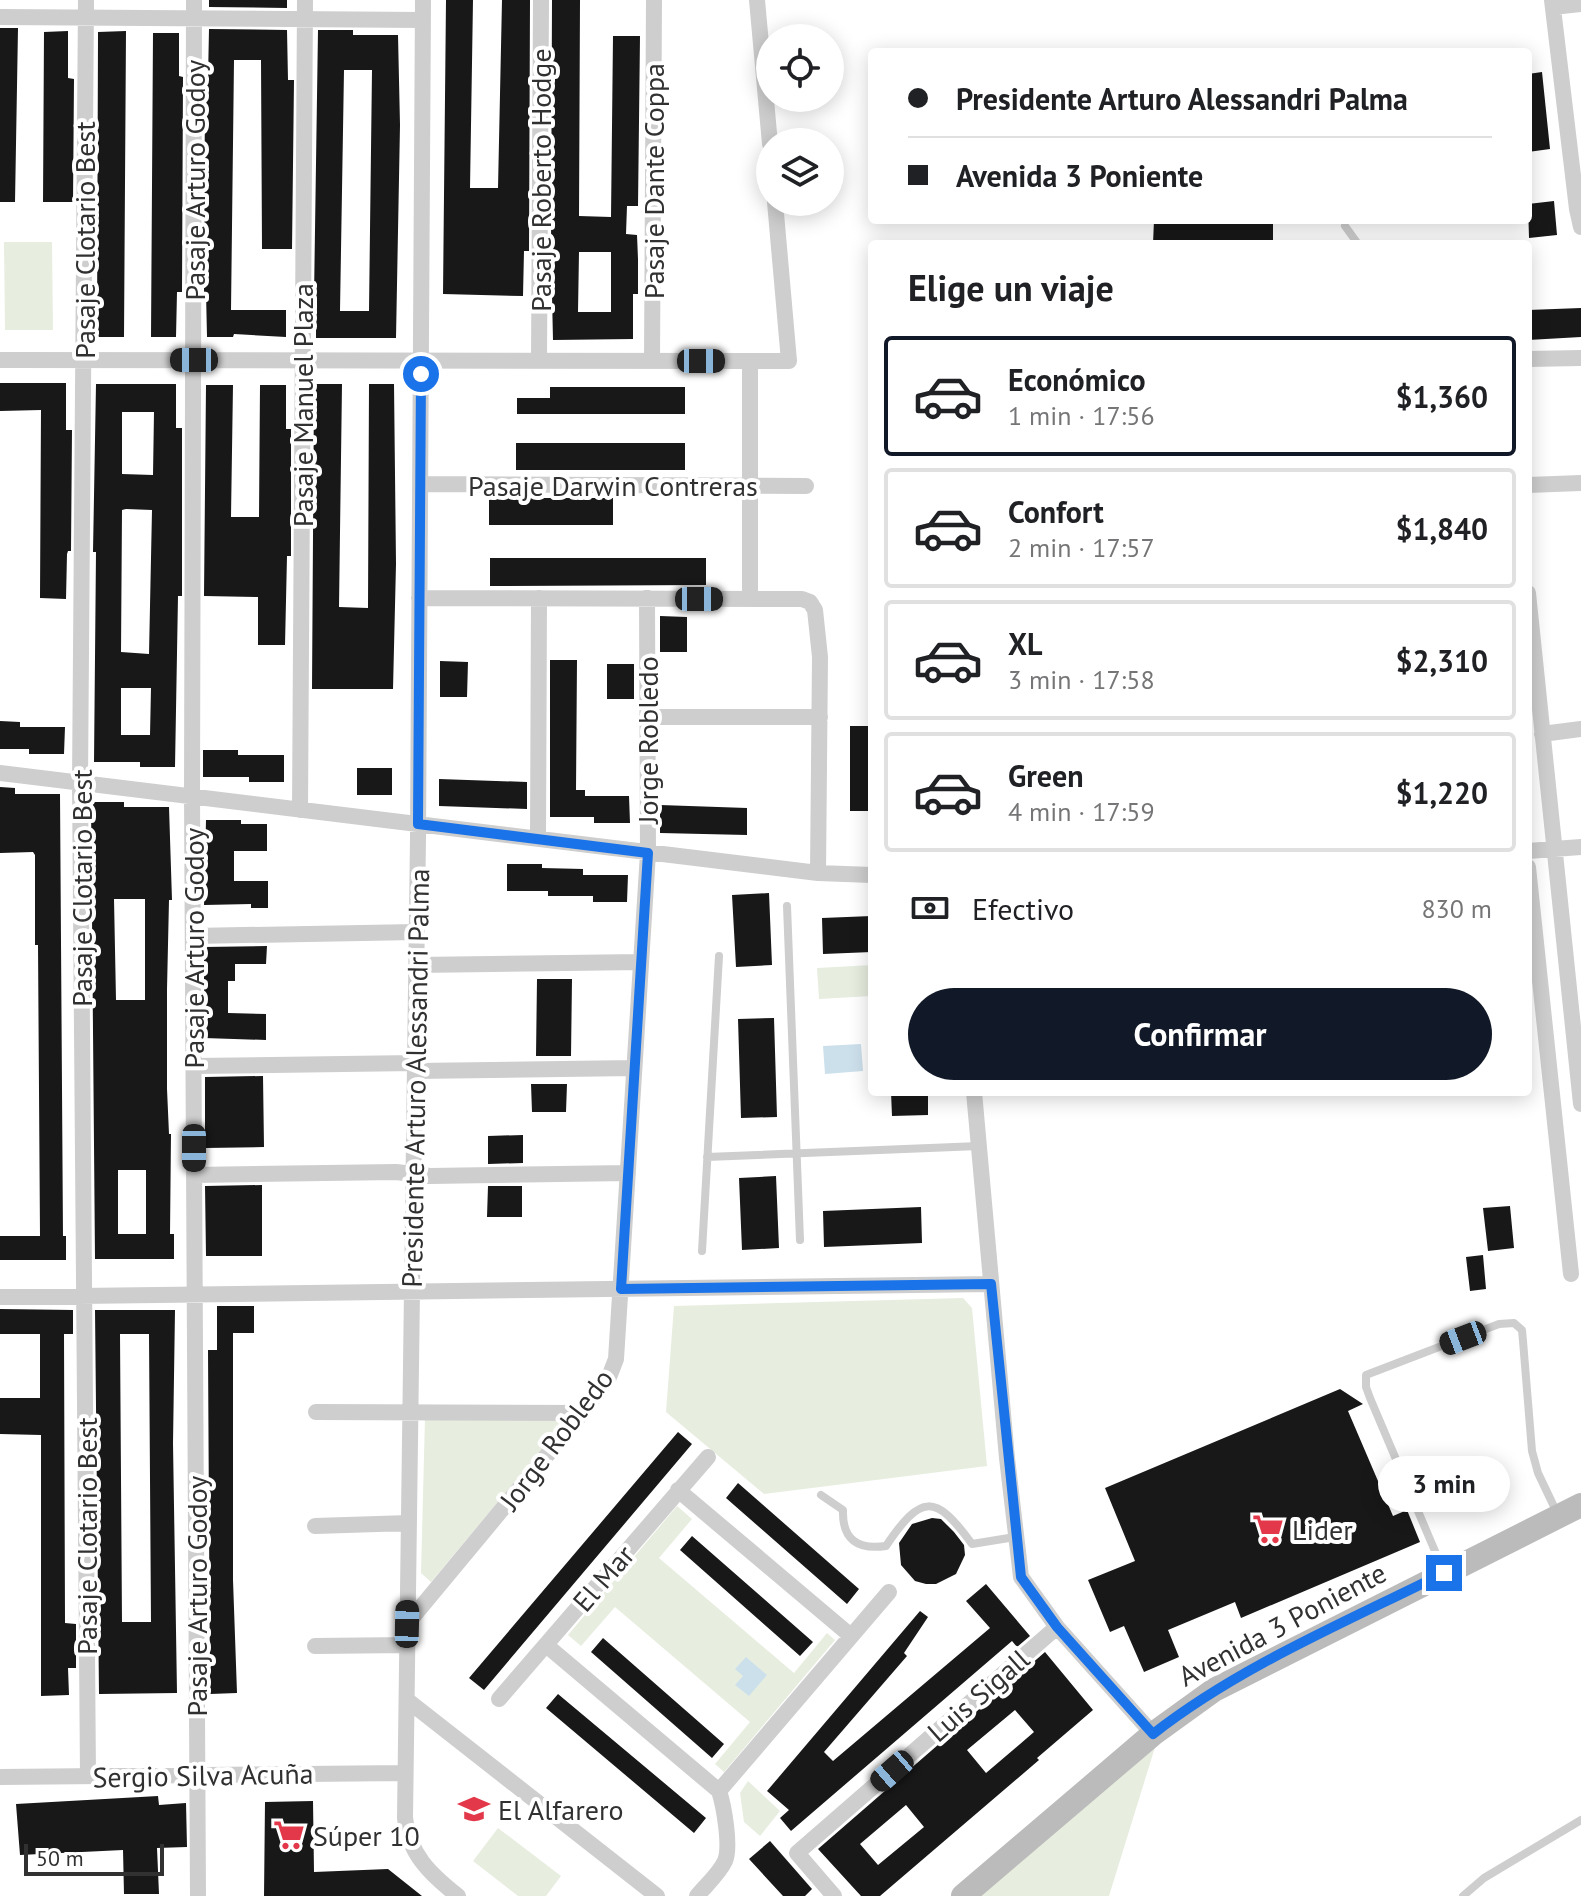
<!DOCTYPE html>
<html lang="es">
<meta charset="utf-8">
<style>
:root{--surface:#fff;--page:#f2f2f2;--text:#202124;--muted:#757577;--line:#e0e0e0;--accent:#111827}
body{margin:0;font-family:"PT Sans",sans-serif;background:var(--page);color:var(--text);height:100vh;display:flex;flex-direction:column;font-size:30px;white-space:nowrap}
*{box-sizing:border-box;margin:0}
p{font-size:26px;color:var(--muted)}
.icon{flex:none;width:44px;height:44px;fill:none;stroke:currentColor;stroke-width:2;stroke-linecap:round;stroke-linejoin:round}
.map{position:relative;flex:1;overflow:hidden}
.panel{position:absolute;left:868px;top:240px;width:664px;height:856px;display:flex;flex-direction:column;background:var(--surface);border-radius:8px;box-shadow:0 4px 20px #0003}
.panel>*{flex:none}
.top-card{position:absolute;left:868px;top:48px;width:664px;height:176px;border-radius:8px;box-shadow:0 4px 20px #0003;display:grid;align-content:center;height:176px;padding:0 40px;background:var(--surface)}
.buttons{position:absolute;left:756px;top:24px;display:grid;gap:16px}
.buttons a{display:grid;place-items:center;width:88px;height:88px;border-radius:50%;background:var(--surface);box-shadow:0 4px 20px #0003;font-size:40px}
.scale{position:absolute;left:24px;bottom:20px;width:140px;box-sizing:border-box;padding-left:8px;border:4px solid #313131;border-top:0;font-size:22px;line-height:28px;white-space:nowrap;color:#313131;-webkit-text-stroke:6px #fff;paint-order:stroke}
.end{position:absolute;width:36px;height:36px;margin:-18px;border:10px solid #1a73e8;background:#fff;box-shadow:0 0 0 4px #fff}
.from{border-radius:50%}
.bubble{position:absolute;height:56px;border-radius:28px;background:var(--surface);box-shadow:0 4px 20px #0003;font-size:26px;font-weight:700;line-height:56px;text-align:center}
.car{position:absolute;width:24px;height:48px;margin:-24px -12px;border-radius:10px;box-shadow:0 0 6px 2px #0007;background:linear-gradient(#222 24%,#8ab4d8 0 40%,#222 0 76%,#8ab4d8 0 86%,#222 0)}
.top-card b{display:flex;align-items:center;gap:28px;height:76px;font-size:30px}
.top-card b+b{border-top:2px solid var(--line)}
.top-card i{width:20px;height:20px;background:var(--text)}
ul{padding:0;list-style:none}
li{display:flex;align-items:center;gap:24px;height:120px;margin:0 16px 12px;padding:0 24px;border:4px solid var(--line);border-radius:8px}
li div{flex:1}
li b{display:block;font-size:30px}
li em{font-style:normal;font-weight:700}
li.selected{border-color:var(--accent)}
li>.icon{width:72px;height:72px;stroke-width:1.5}
h2{padding:0 40px;font-size:36px;line-height:96px}
.pay{display:flex;align-items:center;gap:20px;height:88px;padding:0 40px;font-size:30px}
.pay p{margin-inline-start:auto}
.action{display:flex;gap:16px;margin-top:auto;padding:16px 40px}
.action a{flex:1;height:92px;border-radius:48px;background:var(--accent);color:#fff;font-size:32px;font-weight:700;line-height:92px;text-align:center}
.map>svg:first-child{display:block}
.green{fill:#e7eddf}
.water{fill:#cce0ec}
.building{fill:#181818;fill-rule:evenodd}
.lines{fill:none;stroke-linecap:round;stroke-linejoin:round}
.lane{stroke:#cecece;stroke-width:8}
.street{stroke:#cecece;stroke-width:16}
.secondary{stroke:#bbb;stroke-width:24}
.route{stroke:#1a73e8;stroke-width:10}
.labels{text-anchor:middle;dominant-baseline:central;stroke-width:8;stroke-linejoin:round;paint-order:stroke}
.street-label{font-size:28px;fill:#313131;stroke:#fff}
.poi-label{font-size:28px;fill:#313131;stroke:#fff;text-anchor:start}
</style>
<div class="map">
<svg width="1581" height="1896" viewBox="0 0 1581 1896">
<rect width="100%" height="100%" fill="#fff"/>
<path class="green" d="M4,242H52L53,330H5Z
M872,965V996L819,999L817,968Z
M963,1298L972,1308L987,1466L764,1494L666,1412L674,1306Z
M425,1418H564V1423L431,1582L421,1573Z
M677,1506L692,1519L659,1558L794,1673L827,1633L835,1640L724,1772L715,1764L750,1722L615,1607L581,1646L568,1635Z
M1156,1744L1109,1896H976Z
M748,1781L780,1811L760,1836L744,1822L740,1793Z
M498,1828L561,1876L546,1896H518L473,1861Z"/>
<path class="water" d="M861,1044L863,1071L825,1074L823,1046Z
M746,1657L767,1675L749,1696L735,1685L743,1676L735,1669Z"/>
<path class="building" d="M209,0H287V8L209,7Z
M446,0H473L470,188H498L502,0H530L529,251H524L523,296L443,294Z
M552,0H580L579,216L611,217L613,36H640L638,206H627L626,234L637,235L638,259V294H633V339L553,340L551,251ZM579,252H611V312H578Z
M0,28H18L15,202H0Z
M209,29L287,30L288,80H294L292,249H262L261,60H234L231,310H286V337L234,334L233,337H207L206,292H204L205,79H208Z
M318,30H353V35H398L400,125L396,338H316V297H314ZM344,70H372L369,311H340Z
M68,31V78L74,79L73,202H43L44,32Z
M126,31L124,337H97L98,32Z
M153,33H179V76L183,77L182,292H177L176,337H151Z
M1542,72L1550,149L1528,152V74Z
M1554,201L1557,235L1529,238L1528,204Z
M1154,220H1273V244H1153Z
M1581,308V337L1528,340V310Z
M0,383H66V430H72L71,551H68L67,554L66,599L40,598L41,410L0,411Z
M96,384H176V428H182V596H178L175,767H140V762H94L96,552H93ZM122,412H154L153,475L122,474ZM126,509L152,510L149,654L121,652L122,510ZM121,688H151L150,735H121Z
M314,384H342L339,607L368,608L369,384H394L396,564L393,689H312Z
M206,385H233L231,517H259L260,385H286V429H291V556H287L285,645H258V597L204,596Z
M550,387H685V414H517V398H550Z
M516,443H685V470H516Z
M489,498H613V525H489Z
M490,558H706V585L490,586Z
M660,616L687,617V652H660Z
M550,660H577L576,790H585V796H629L630,823H594V817H550Z
M440,661L468,662L467,697H440Z
M607,664H634V699H607Z
M0,721L20,722V727H65L64,754H29V749H0Z
M850,726H872V811H850Z
M203,750H238V755H284V782H249V777H203Z
M357,768H392V795H357Z
M439,779L527,782V809L439,806Z
M0,787L15,788V794H60L63,1236H66V1260H0V1236H40L38,945H35V855L33,852L0,853Z
M91,802H124V807H169L172,900H169L167,989V1089L169,1134H171L170,1234H174V1259H95ZM114,899H145V1000H116ZM118,1170H146V1234H118Z
M660,805L747,808V835L660,833Z
M206,820H241V824H267V851H234V881H268V908H251V904L204,905Z
M507,864H542V868L583,869V875H628L627,902H593V896H548V891H507Z
M769,893L772,965L736,967L732,895Z
M872,916V952L823,954L822,918Z
M267,946L266,964H235V981H228V1013L266,1014V1040L204,1038V947Z
M537,979H572L571,1056H536Z
M774,1018L777,1117L741,1118L738,1019Z
M263,1076L264,1147L205,1148V1077Z
M531,1084H567L566,1112H532Z
M891,1092H928V1115L892,1116Z
M523,1135V1163L488,1164V1136Z
M776,1176L779,1248L742,1250L739,1178Z
M262,1185V1256H206L205,1186Z
M488,1186H522V1217H487Z
M1510,1206L1514,1248L1488,1251L1483,1208Z
M921,1207L922,1243L824,1247L823,1211Z
M1483,1255L1486,1289L1470,1291L1466,1257Z
M217,1306H254V1333H233V1580L237,1693L210,1694L208,1350H217Z
M0,1309L73,1310V1334H64L65,1623L76,1624V1668H68L69,1695L41,1696V1435L0,1434V1398H40V1334H0Z
M95,1310H175L173,1443L177,1693L99,1694ZM120,1334H149L151,1622H122Z
M1340,1389L1363,1404L1348,1411L1393,1516L1407,1510L1420,1542L1241,1618L1235,1602L1168,1630L1179,1657L1144,1672L1124,1626L1110,1632L1088,1580L1135,1561L1105,1488Z
M678,1432L692,1444L484,1690L469,1678Z
M738,1483L859,1589L847,1604L726,1498Z
M932,1518L941,1519L954,1532L964,1545L965,1555L956,1574L936,1584H926L915,1581L901,1565L899,1543L912,1524Z
M692,1536L813,1642L800,1656L680,1550Z
M986,1584L1030,1636L1017,1647L1012,1641L791,1831L780,1818L789,1810L767,1791L920,1611L928,1617L904,1653L907,1656L824,1752L833,1761L990,1628L966,1601Z
M603,1638L724,1744L712,1758L591,1652Z
M1045,1652L1093,1710L1037,1758L1039,1760L880,1896H861L818,1849ZM1015,1710L1034,1732L986,1773L967,1750ZM906,1805L924,1827L878,1865L860,1844Z
M558,1694L706,1818L694,1833L546,1708Z
M158,1796L159,1805L186,1803L187,1847L157,1848L159,1894H124L123,1850L20,1855L16,1804Z
M313,1801L314,1872L388,1869L422,1896H264L265,1802Z
M770,1841L812,1889L805,1896H783L749,1859Z"/>
<g class="lines">
<path class="lane" d="M1345,226L1358,244
M787,906L800,1240
M707,1157L979,1146
M702,1251L719,956
M821,1495L843,1510C842,1540 858,1550 886,1546C921,1494 935,1493 972,1544L1015,1537
M1443,1570L1370,1398L1366,1387V1375L1499,1324L1514,1323L1522,1330L1523,1341L1532,1451L1538,1473L1558,1515
M1463,1896L1484,1878L1581,1820"/>
<path class="street" d="M86,0L80,782L88,1776
M194,0L192,796L198,1896
M423,0L418,838L405,1818C409,1854 430,1874 458,1896
M757,0L770,144
M1552,0L1577,209L1581,227
M1553,7L1581,4
M0,17L423,20
M1528,359L1581,358
M0,360L789,361L775,202
M539,361L541,0
M652,361L654,0
M750,361V599
M420,484L806,486
M1528,485L1581,483
M1528,593L1581,1104
M419,598L802,599L810,602L815,610L820,657L818,873
M647,717H820
M1542,734L1581,729
M0,773L818,873L872,875
M300,810L305,0
M538,839L539,598
M1528,851L1581,847
M1528,867L1571,1274
M193,936L416,932
M416,965L641,962
M194,1066L415,1063
M415,1071L634,1068
M974,1092L1007,1458L1021,1577L1057,1627L1153,1734
M194,1175L396,1172L430,1176L628,1173
M0,1297L991,1284
M316,1412L582,1413
M678,1490L851,1636
M315,1526L409,1523
M407,1624L582,1413L609,1377L616,1359L648,853L647,598
M546,1645L719,1791
M315,1646L407,1645
M499,1699L708,1457
M407,1700L657,1896
M0,1777L405,1773
M719,1791L889,1592
M697,1896C706,1885 719,1874 725,1861C731,1847 724,1806 719,1791
M834,1896L797,1853L1057,1627"/>
<path class="secondary" d="M963,1896L1153,1734L1214,1690L1581,1505"/>
</g>
<g class="lines">
<path class="route" d="M421,374L418,824L648,853L621,1289L991,1284L1021,1577L1057,1627L1153,1734C1240,1666 1346,1622 1444,1573"/>
</g>
<defs>
<symbol id="supermarket-bare" viewBox="-9 -9 18 18"><path d="M-6-5.5h2.5l.6 2H6L4.5 2H-2.5L-4.4-4H-6ZM-1.5 3.2a1.3 1.3 0 1 0 .1 0ZM3 3.2a1.3 1.3 0 1 0 .1 0Z" fill="#e33849" stroke="#fff" stroke-width="2.5" paint-order="stroke"/></symbol>
<symbol id="school-bare" viewBox="-9 -9 18 18"><path d="M0-5L7-2L0 1L-7-2ZM-4 1L0 2.5L4 1V4Q0 6-4 4Z" fill="#e33849" stroke="#fff" stroke-width="2.5" paint-order="stroke"/></symbol>
</defs>
<g fill-rule="evenodd">
<use href="#supermarket-bare" x="1246" y="1507" width="44" height="44"/>
<use href="#school-bare" x="452" y="1787" width="44" height="44"/>
<use href="#supermarket-bare" x="267" y="1813" width="44" height="44"/>
</g>
<g class="labels">
<g class="street-label">
<text transform="translate(194 180) rotate(-90)">Pasaje Arturo Godoy</text>
<text transform="translate(540 180) rotate(-90)">Pasaje Roberto Hodge</text>
<text transform="translate(653 181) rotate(-90)">Pasaje Dante Coppa</text>
<text transform="translate(84 240) rotate(-90)">Pasaje Clotario Best</text>
<text transform="translate(302 405) rotate(-90)">Pasaje Manuel Plaza</text>
<text x="613" y="485">Pasaje Darwin Contreras</text>
<text transform="translate(647 740) rotate(-90)">Jorge Robledo</text>
<text transform="translate(81 888) rotate(-90)">Pasaje Clotario Best</text>
<text transform="translate(193 948) rotate(-90)">Pasaje Arturo Godoy</text>
<text transform="translate(415 1078) rotate(-89)">Presidente Arturo Alessandri Palma</text>
<text transform="translate(556 1439) rotate(-53)">Jorge Robledo</text>
<text transform="translate(86 1536) rotate(-90)">Pasaje Clotario Best</text>
<text transform="translate(603 1578) rotate(-49)">El Mar</text>
<text transform="translate(196 1596) rotate(-90)">Pasaje Arturo Godoy</text>
<text transform="translate(1282 1624) rotate(-28)">Avenida 3 Poniente</text>
<text transform="translate(978 1695) rotate(-41)">Luis Sigall</text>
<text transform="translate(203 1775) rotate(-1)">Sergio Silva Acuña</text>
</g>
<g class="poi-label">
<text x="1292" y="1529">Lider</text>
<text x="498" y="1809">El Alfarero</text>
<text x="313" y="1835">Súper 10</text>
</g>
</g>
</svg>
<div class="buttons">
<a><svg class="icon" aria-label="locate" viewBox="0 0 24 24"><circle cx="12" cy="12" r="6"/><path d="M12 2v4M12 18v4M2 12h4M18 12h4"/></svg></a>
<a><svg class="icon" aria-label="layers" viewBox="0 0 24 24"><path d="M12 4l9 5-9 5-9-5zM3 14l9 5 9-5"/></svg></a>
</div>
<div class="scale">50 m</div>
<i class="end from" style="left:421px;top:374px"></i>
<i class="end" style="left:1444px;top:1573px"></i>
<div class="bubble" style="left:1378px;top:1456px;width:132px">3 min</div>
<i class="car" style="left:194px;top:360px;rotate:270deg"></i>
<i class="car" style="left:701px;top:361px;rotate:90deg"></i>
<i class="car" style="left:699px;top:599px;rotate:90deg"></i>
<i class="car" style="left:194px;top:1148px;rotate:180deg"></i>
<i class="car" style="left:1463px;top:1338px;rotate:249deg"></i>
<i class="car" style="left:407px;top:1624px;rotate:1deg"></i>
<i class="car" style="left:892px;top:1771px;rotate:229deg"></i>
<div class="top-card">
<b><i class="from"></i>Presidente Arturo Alessandri Palma</b>
<b><i></i>Avenida 3 Poniente</b>
</div>
<section class="panel">
<h2>Elige un viaje</h2>
<ul>
<li class="selected"><svg class="icon" aria-label="car" viewBox="0 0 24 24"><path d="M5 17H2v-5l4-1 3-4h7l3 4 3 1v5h-3M9 17h6M6 11h13"/><circle cx="7" cy="17" r="2"/><circle cx="17" cy="17" r="2"/></svg><div><b>Económico</b><p>1 min · 17:56</p></div><em>$1,360</em></li>
<li><svg class="icon" aria-label="car" viewBox="0 0 24 24"><path d="M5 17H2v-5l4-1 3-4h7l3 4 3 1v5h-3M9 17h6M6 11h13"/><circle cx="7" cy="17" r="2"/><circle cx="17" cy="17" r="2"/></svg><div><b>Confort</b><p>2 min · 17:57</p></div><em>$1,840</em></li>
<li><svg class="icon" aria-label="car" viewBox="0 0 24 24"><path d="M5 17H2v-5l4-1 3-4h7l3 4 3 1v5h-3M9 17h6M6 11h13"/><circle cx="7" cy="17" r="2"/><circle cx="17" cy="17" r="2"/></svg><div><b>XL</b><p>3 min · 17:58</p></div><em>$2,310</em></li>
<li><svg class="icon" aria-label="car" viewBox="0 0 24 24"><path d="M5 17H2v-5l4-1 3-4h7l3 4 3 1v5h-3M9 17h6M6 11h13"/><circle cx="7" cy="17" r="2"/><circle cx="17" cy="17" r="2"/></svg><div><b>Green</b><p>4 min · 17:59</p></div><em>$1,220</em></li>
</ul>
<div class="pay"><svg class="icon" aria-label="cash" viewBox="0 0 24 24"><path d="M3 7h18v10H3z"/><circle cx="12" cy="12" r="2"/></svg>Efectivo<p>830 m</p></div>
<div class="action"><a>Confirmar</a></div>
</section>
</div>
